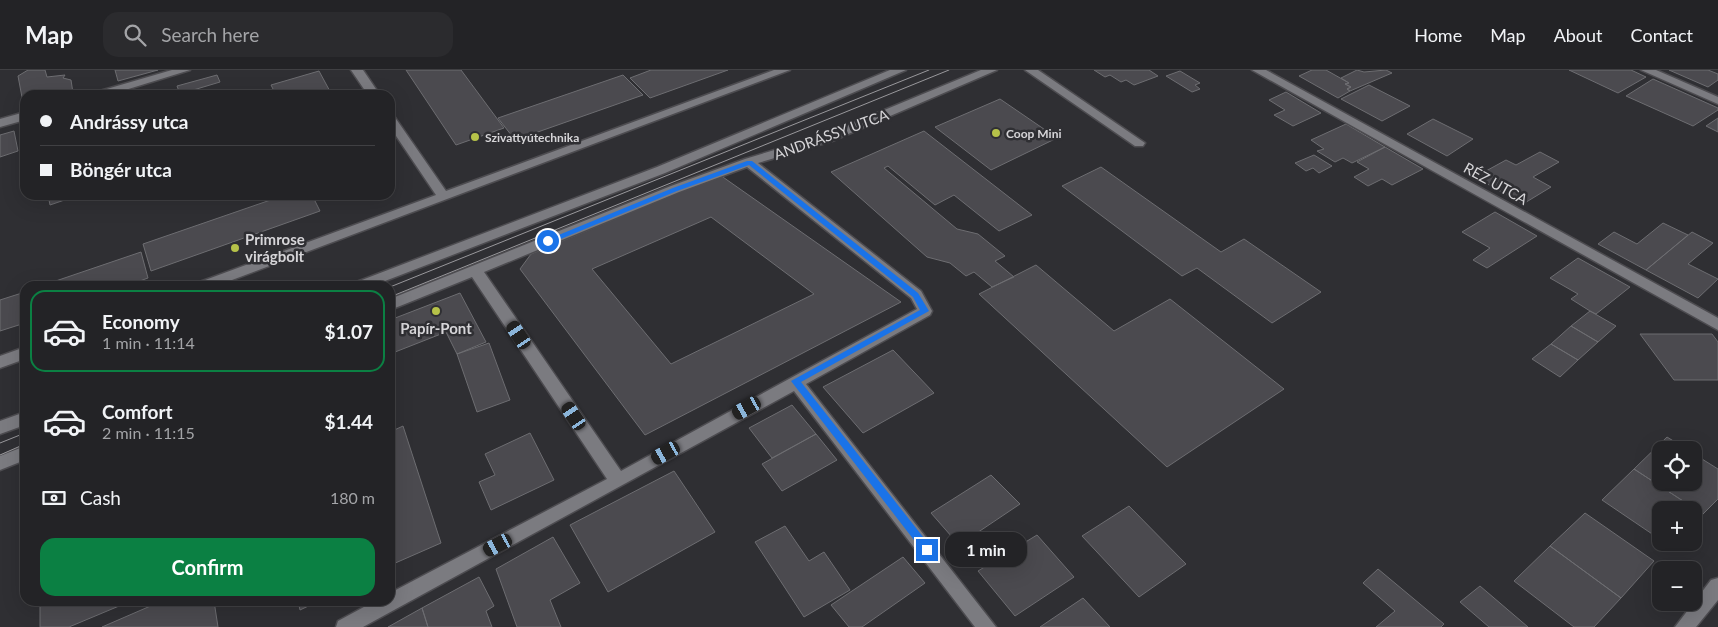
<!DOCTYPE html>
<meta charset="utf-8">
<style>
:root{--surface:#232326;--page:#2b2b2e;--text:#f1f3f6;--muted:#a3a4a7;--line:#404043;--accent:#0b8043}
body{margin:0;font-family:Lato,sans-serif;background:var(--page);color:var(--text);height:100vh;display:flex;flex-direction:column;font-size:19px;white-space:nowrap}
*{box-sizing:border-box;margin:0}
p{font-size:16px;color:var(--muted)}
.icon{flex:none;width:28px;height:28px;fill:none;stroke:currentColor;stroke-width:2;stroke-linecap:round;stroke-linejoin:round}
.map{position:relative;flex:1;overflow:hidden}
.sheet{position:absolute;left:20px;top:211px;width:375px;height:325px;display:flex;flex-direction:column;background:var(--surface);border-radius:15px;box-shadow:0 5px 20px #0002,0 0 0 1px var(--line)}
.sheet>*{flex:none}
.top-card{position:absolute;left:20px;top:20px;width:375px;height:110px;border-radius:15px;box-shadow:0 5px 20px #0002,0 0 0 1px var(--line);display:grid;align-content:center;height:110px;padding:0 20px;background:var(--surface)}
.buttons{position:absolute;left:1652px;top:371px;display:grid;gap:10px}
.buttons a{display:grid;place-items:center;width:50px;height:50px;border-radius:10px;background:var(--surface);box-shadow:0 5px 20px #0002,0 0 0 1px var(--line);font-size:25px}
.end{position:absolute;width:22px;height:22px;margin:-11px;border:6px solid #1a73e8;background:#fff;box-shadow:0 0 0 2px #fff}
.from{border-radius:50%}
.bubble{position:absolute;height:35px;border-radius:15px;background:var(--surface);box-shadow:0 5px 20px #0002,0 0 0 1px var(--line);font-size:16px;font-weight:700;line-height:35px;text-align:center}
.car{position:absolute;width:15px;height:30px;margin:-15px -8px;border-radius:6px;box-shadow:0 0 4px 1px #0007;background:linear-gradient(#222 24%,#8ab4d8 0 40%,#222 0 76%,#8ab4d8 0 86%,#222 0)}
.top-card b{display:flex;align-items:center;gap:18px;height:48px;font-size:19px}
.top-card b+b{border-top:1px solid var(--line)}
.top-card i{width:12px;height:12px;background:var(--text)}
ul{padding:9px 0 0;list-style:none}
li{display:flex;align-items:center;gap:15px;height:82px;margin:0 10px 8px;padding:0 10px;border:2px solid transparent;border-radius:15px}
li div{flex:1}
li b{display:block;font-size:19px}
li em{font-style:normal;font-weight:700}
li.active{border-color:var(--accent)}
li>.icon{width:45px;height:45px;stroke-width:1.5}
.pay{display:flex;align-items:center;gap:12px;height:55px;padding:0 20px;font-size:19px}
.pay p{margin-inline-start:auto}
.action{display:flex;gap:10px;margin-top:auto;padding:10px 20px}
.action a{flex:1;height:58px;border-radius:15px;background:var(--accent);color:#fff;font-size:20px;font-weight:700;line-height:58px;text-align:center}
header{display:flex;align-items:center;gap:30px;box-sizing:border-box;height:70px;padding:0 25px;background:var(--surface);border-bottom:1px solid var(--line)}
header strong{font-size:24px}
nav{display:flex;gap:28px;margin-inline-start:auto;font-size:18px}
.search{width:350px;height:45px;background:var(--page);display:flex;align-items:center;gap:12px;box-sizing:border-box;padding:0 18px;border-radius:15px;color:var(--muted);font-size:19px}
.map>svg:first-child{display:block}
.building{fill:#4b4a4f;stroke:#6d6d71;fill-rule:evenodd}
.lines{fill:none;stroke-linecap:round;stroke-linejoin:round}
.minor-casing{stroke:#4d4c50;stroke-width:3}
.minor{fill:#7b7b80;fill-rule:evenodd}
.tram{stroke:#99989c;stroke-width:1}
.route{fill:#1a73e8}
.poi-dot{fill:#b6c249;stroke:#2f2f33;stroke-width:2}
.labels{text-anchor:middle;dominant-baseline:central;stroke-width:5;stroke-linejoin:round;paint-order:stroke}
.far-poi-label{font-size:12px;font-weight:bold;fill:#d6d5d8;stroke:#2f2f33;text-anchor:start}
.street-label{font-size:15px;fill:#d6d5d8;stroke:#2f2f33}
.poi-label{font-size:15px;font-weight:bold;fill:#d6d5d8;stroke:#2f2f33;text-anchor:start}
</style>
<header>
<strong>Map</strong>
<div class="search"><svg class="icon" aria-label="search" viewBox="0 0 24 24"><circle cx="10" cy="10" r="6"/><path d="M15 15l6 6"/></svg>Search here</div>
<nav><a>Home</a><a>Map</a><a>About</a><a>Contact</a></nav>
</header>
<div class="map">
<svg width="1718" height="557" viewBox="0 0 1718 557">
<rect width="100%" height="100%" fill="#2f2f33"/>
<path class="building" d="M28,0H45L47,7L65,5L63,8L71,10L73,23L25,25L24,38L18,6Z
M115,0H158L118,11Z
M406,0H461L504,58L456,75Z
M651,0H728L650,28L630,8Z
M1094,0H1149L1158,6L1134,15L1126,10L1121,12L1110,5L1105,7Z
M1312,0H1326L1349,13L1345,14L1351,17L1347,19L1350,21L1338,28L1299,6Z
M1357,0L1364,2L1386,0L1392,3L1350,21L1347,19L1351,17L1345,14L1349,13L1341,8Z
M1569,0H1631L1646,7L1618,23Z
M1669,0H1708L1718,4V10L1708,17Z
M319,1L332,25H276L271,15Z
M1180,1L1200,13L1195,15L1200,19L1192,22L1166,6Z
M217,5L220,12L180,24L177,16Z
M623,5L643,25L515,70L498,48Z
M1653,9L1718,38V40L1693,56L1626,26Z
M1369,15L1410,36L1382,51L1341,29Z
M1286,22L1321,43L1293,56L1274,45L1285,40L1269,30Z
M1000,29L1057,68L991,100L935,57Z
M1718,48V62L1706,56Z
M1433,49L1473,69L1447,86L1407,64Z
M1346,54L1385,77L1352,93L1343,88L1335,92L1317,81L1324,79L1311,70Z
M14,61L18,81L0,87V65Z
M924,61L1032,145L999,161L954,125L935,135L888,96L884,98L957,159L978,164L1005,186L995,191L1014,207L992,217L974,202L966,206L950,193L927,187L831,102Z
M1385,77L1423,99L1392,115L1382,109L1368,116L1354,107L1369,99L1357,92Z
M1540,82L1559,92L1533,107L1551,117L1523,134L1475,107L1506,90L1516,95Z
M1314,85L1332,96L1319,103L1313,98L1306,101L1295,93Z
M1101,97L1221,182L1244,169L1321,222L1272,253L1197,198L1182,206L1062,116Z
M720,105L901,232L645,365L520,199L531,184ZM711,147L814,224L671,294L592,199Z
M48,125H79L50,135Z
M285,125H312L320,141L151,201L143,174Z
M1495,142L1537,166L1487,198L1473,190L1490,178L1462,162Z
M1663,153L1688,165L1646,200L1598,174L1614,162L1637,174Z
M1692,162L1713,173L1688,194L1718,209L1698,228L1646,200Z
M141,182L148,208L126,216H41Z
M1578,188L1630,217L1596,244L1590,241L1571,229L1578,224L1550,208Z
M1036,195L1114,261L1170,229L1284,319L1167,397L979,224Z
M25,222V253L0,261V230Z
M460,223L486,272L457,284L446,262L390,284V250Z
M1590,241L1616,256L1598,272L1571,256Z
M1571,256L1598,272L1578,290L1551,274Z
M1640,264H1712L1718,272V310H1674Z
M489,273L510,330L477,342L457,284Z
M1551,274L1578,290L1560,307L1532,289Z
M893,280L934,323L863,363L823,317Z
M792,335L816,364L772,388L749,358Z
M403,356L441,473L393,494L390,482V362Z
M530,363L554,410L491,440L479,412L495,405L485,384Z
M816,364L837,390L782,421L762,394Z
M1667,367L1688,380H1661V412H1694V384L1718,399V429L1703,444L1634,399Z
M1634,399L1703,444L1694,455V440H1661V470L1602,430Z
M674,401L715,462L608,522L570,455Z
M991,405L1020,434L959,475L931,443Z
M1129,436L1186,494L1139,527L1082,466Z
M1585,443L1654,491L1621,528L1550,476Z
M785,456L809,491L824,482L850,520L804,547L755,472Z
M1037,465L1074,507L1015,546L978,501Z
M553,467L580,513L550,530L561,557H517L496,499Z
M1550,476L1621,528L1594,557H1574L1514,511Z
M903,487L925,513L862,557H849L831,535Z
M1378,499L1444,554L1441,557H1376L1395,541L1363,513Z
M479,507L494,536L486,541L492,557H428L422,538Z
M1480,516L1528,557H1489L1460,532Z
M1083,528L1110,557H1040Z
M40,531H131L69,557H40Z
M162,531H214L218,557H102Z
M298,531H319L300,540Z
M422,538L428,557H388Z"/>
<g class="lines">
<defs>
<path id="minor" d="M172,0H190L109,25H91L93,23Z
M351,0H363L380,25H368Z
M774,0H790L216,216H195L197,213L436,125L390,57V44L394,46L446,121Z
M890,0H906L665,103L372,216H352L354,213L657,97Z
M981,0H997L832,71L758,93L921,221L932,241L930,245L806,314L996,557H975L794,321L363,557H336L338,551L375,531H390V523L607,409L472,207L390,240V229L671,116L745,89L824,65ZM747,97L911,228L917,239L621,401L484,202L679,122Z
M1025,0H1038L1145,73L1143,76H1135Z
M1252,0H1266L1718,248V260Z
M1641,0H1656L1718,27V34Z
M25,42V50L0,57V49Z
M25,277V289L0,298V286Z
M25,342V355L0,364V351Z
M25,376V390L0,400V386Z
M1718,508V530L1696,557H1675L1711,510Z"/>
</defs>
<use href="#minor" class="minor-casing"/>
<use href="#minor" class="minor"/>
<path class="tram" d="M390,217L929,0
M390,227L949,0
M0,373L25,363
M0,385L25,374"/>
</g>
<path class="route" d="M747,91H752L918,223L929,241L801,312L931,477V483H924L791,311L920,240L913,227L749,95L677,121L551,173L544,171L673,118Z"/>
<g class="poi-dot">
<circle cx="996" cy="63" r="5"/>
<circle cx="475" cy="67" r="5"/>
<circle cx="235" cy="178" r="5"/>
<circle cx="436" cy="241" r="5"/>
</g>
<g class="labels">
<g class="far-poi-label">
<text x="1006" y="63">Coop Mini</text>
<text x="485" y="67">Szivattyútechnika</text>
</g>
<g class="street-label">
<text transform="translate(831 64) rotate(-20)">ANDRÁSSY UTCA</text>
<text transform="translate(1496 113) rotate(29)">RÉZ UTCA</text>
</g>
<g class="poi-label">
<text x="245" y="169">Primrose<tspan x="245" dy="17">virágbolt</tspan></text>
<text x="436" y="258" text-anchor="middle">Papír-Pont</text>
</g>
</g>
</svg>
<div class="buttons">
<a><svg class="icon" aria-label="locate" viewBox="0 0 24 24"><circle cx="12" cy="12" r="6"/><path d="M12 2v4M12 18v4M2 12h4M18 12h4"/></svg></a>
<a>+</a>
<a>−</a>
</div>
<i class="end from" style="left:548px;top:171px"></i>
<i class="end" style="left:927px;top:480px"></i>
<div class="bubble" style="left:945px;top:462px;width:82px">1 min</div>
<i class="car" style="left:519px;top:265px;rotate:326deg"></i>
<i class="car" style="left:747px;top:338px;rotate:241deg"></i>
<i class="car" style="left:574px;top:346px;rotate:326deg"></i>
<i class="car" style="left:666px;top:383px;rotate:241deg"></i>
<i class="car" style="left:498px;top:475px;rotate:242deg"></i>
<div class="top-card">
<b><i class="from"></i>Andrássy utca</b>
<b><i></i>Böngér utca</b>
</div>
<section class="sheet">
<ul>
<li class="active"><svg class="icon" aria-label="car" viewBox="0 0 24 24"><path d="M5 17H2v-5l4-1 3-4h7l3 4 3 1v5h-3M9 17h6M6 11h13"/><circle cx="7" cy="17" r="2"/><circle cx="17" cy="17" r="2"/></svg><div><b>Economy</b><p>1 min · 11:14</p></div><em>$1.07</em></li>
<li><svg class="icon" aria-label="car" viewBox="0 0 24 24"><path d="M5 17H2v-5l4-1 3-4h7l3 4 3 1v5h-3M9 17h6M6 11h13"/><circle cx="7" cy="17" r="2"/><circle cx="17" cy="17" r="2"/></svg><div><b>Comfort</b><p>2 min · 11:15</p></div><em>$1.44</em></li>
</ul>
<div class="pay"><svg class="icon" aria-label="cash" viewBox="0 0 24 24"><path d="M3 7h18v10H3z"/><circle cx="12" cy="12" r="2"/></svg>Cash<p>180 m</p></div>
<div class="action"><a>Confirm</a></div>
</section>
</div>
